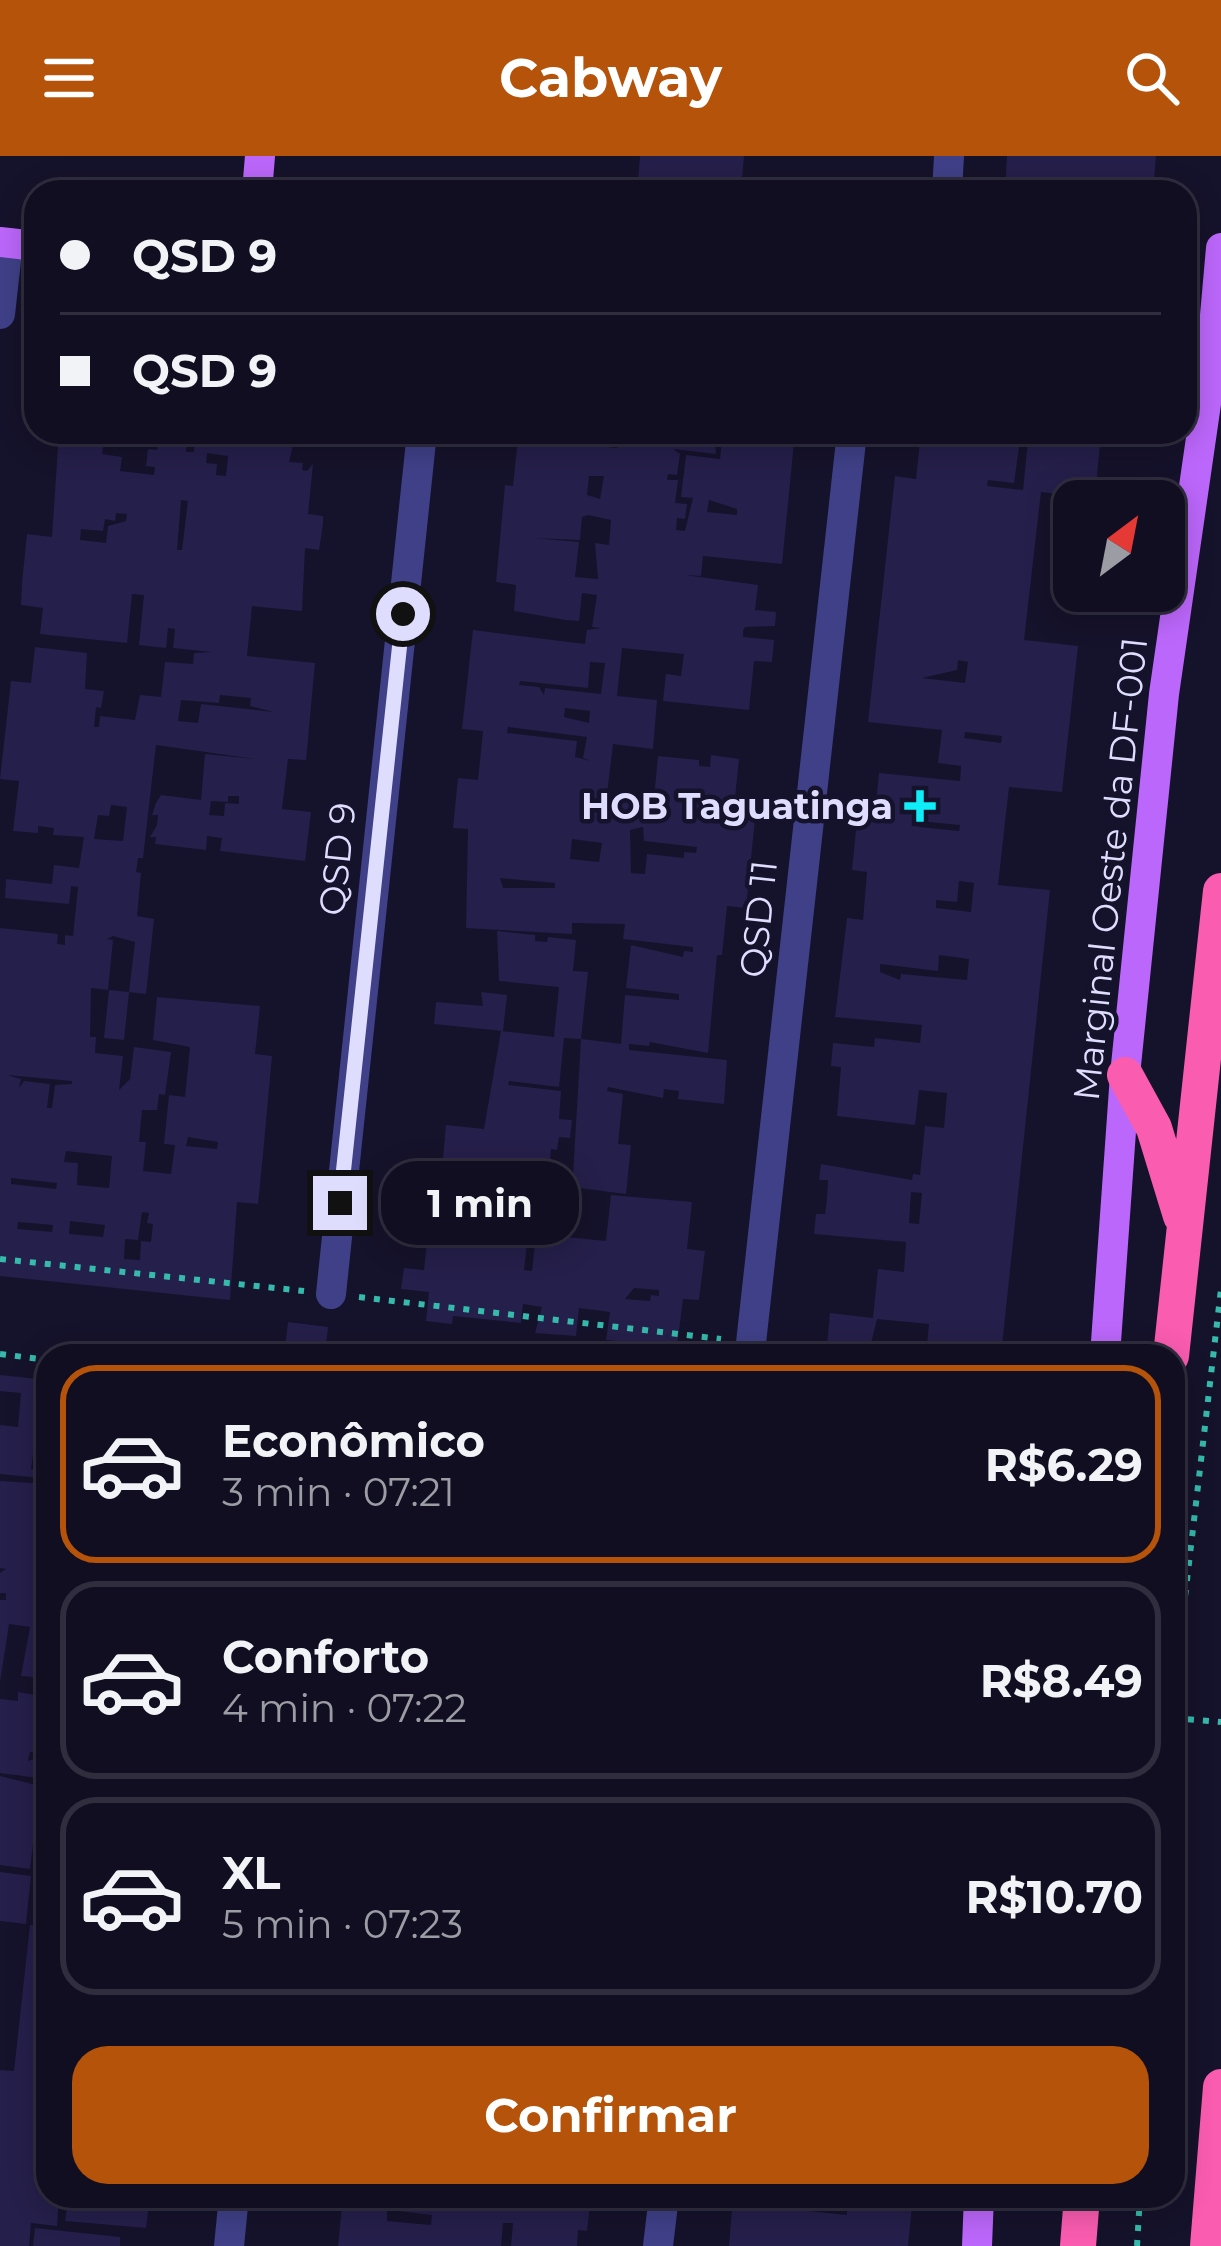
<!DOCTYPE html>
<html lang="pt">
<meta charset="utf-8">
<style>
:root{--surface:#100e20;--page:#191729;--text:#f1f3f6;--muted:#9c9ca5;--line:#302e3e;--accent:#b45309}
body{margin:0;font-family:Montserrat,sans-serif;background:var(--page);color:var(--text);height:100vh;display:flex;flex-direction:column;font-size:45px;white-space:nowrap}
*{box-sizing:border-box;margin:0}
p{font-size:39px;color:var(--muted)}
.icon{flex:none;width:66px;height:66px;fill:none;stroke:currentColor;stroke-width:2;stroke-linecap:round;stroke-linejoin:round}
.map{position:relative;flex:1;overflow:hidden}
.panel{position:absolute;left:36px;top:1188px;width:1149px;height:864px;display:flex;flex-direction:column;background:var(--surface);border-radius:36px;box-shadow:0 6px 30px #0003,0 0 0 3px var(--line)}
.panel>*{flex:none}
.top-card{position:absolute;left:24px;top:24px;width:1173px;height:264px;border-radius:36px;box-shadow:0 6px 30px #0003,0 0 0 3px var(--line);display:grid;align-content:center;height:264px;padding:0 36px;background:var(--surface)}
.needle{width:78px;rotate:32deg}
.controls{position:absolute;left:1053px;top:324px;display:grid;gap:24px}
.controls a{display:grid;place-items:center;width:132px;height:132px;border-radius:24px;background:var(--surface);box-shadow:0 6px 30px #0003,0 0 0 3px var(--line);font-size:60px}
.end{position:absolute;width:54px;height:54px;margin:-27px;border:15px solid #dfddfe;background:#111;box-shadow:0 0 0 6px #111}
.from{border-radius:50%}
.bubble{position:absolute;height:84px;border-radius:36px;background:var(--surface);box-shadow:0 6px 30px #0003,0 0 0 3px var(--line);font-size:39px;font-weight:700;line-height:84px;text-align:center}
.top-card b{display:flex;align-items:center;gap:42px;height:114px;font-size:45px}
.top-card b+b{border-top:3px solid var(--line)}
.top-card i{width:30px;height:30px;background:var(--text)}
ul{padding:21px 0 0;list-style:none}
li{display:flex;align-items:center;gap:36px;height:198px;margin:0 24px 18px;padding:0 12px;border:6px solid var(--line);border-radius:36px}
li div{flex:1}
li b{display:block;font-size:45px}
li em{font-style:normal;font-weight:700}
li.active{border-color:var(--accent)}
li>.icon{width:108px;height:108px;stroke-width:1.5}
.primary-button{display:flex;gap:24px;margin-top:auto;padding:24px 36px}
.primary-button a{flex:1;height:138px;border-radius:36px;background:var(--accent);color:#fff;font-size:48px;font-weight:700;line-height:138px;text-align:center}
header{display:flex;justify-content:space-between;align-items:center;height:156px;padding:0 36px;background:var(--accent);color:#fff;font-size:54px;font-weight:700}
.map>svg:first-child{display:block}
.building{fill:#251f4b;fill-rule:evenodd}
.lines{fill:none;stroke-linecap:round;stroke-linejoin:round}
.path{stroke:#35baab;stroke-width:6;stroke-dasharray:6 9;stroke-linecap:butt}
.minor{stroke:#3f4088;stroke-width:30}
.major{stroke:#bc67fb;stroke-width:30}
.highway{stroke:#fa5cb0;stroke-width:36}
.route{stroke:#dfddfe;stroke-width:15}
.poi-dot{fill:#0feef8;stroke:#15122b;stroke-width:4.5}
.labels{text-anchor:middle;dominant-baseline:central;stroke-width:9;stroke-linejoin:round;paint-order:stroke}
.poi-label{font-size:36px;font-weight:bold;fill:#dfddfe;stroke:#15122b;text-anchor:end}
.street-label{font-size:36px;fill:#dfddfe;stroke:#15122b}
</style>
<header><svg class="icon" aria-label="menu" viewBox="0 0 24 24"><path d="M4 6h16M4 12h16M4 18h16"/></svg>Cabway<svg class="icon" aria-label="search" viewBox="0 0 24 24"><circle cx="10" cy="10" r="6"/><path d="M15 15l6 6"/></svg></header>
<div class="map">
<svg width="1221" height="2090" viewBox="0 0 1221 2090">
<rect width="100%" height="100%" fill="#15122b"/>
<path class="building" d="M640,0H744L741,36H637Z
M1007,0H1156L1153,36H1005Z
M59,276H105L102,298L122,301L120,315L154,319L155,311L146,310L148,293L157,294L160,276H188L186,296H194L195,276H296L289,306L303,307L302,314L307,315L313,308L308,358L323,360V368L319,394L305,392L302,455L252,450L247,500L315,507L306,604L288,603L282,653L311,656L305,705L220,695L222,682L207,680L206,694L155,688L156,681H150L157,669L158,659H152L156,647L161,639L201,644L205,598L255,603L156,589L143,702H138L136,716L141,717L137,760L154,763L146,838L129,836L135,786L113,780L107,783L113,784L108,834L91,832L90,881H96L95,897L123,900L119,934L130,923L134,891L171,896L165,939L159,938L157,954H142L139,986H146L143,1015L171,1018L175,989L164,988L169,939L185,941L190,891L153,884L157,841L260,850L255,898L272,900L263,998L258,1048L237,1046L230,1144L0,1120V772L58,778L57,788L65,789V779L73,780L78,731L71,730L69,748L5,742L6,723L52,728L54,709L79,712L84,681L53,679L54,672L38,670V677L13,675L19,625L0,623L11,525L31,527L35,491L87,497L85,533L104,535L101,552L96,551L94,571H99L100,560L135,564L140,539L161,541L165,506L193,508L194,497L212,496L173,492L175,473L168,472L166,492L139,489L144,439L132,438L127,487L40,478L43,452L21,449L22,427L27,378L52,381ZM207,297L228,300L226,320L216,319L217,308L206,307ZM181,344L188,345L182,394H177ZM116,357L127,358L126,365L108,370L106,387L80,384L81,373L103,375L105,363L115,365ZM220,539L251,542L250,550L274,556L201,548L198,567L178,565L181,544L219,547ZM228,640H239V648L225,647L224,660L209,659L211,645L228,646ZM111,649L127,651L123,685L94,683L98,659L109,660ZM7,919L72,925V928L55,929L52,952H47L50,928L24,925L19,932L21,923ZM188,981L218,986L217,993L186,990ZM66,995L112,1000L109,1032L77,1029L78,1007L64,1006ZM11,1022L57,1027L56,1033L11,1028ZM142,1056L149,1057L147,1067L153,1068L151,1086L141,1085L140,1104L124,1103L125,1083L138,1084ZM70,1065L105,1069L103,1081L69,1078ZM18,1066L53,1069L52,1076L17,1073Z
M108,276H144L143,290L122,288V281Z
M499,276H540V283L557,285L558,276H606V282L581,280L580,288L617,292L619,276H714L716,298L673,293L680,298L677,319L668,318L667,324H678L675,347L687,348L685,363L677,362L676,374L685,375L693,342L681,341L686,299L720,303L723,276H795L782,408L703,400L701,420L685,419L758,429L755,454L776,456L775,470L745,471L743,475V481L774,484L772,506L754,505L749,554L663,545L666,518L681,520L684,498L622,492L617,540L657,544L653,593L613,588L607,638L654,643L658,600L699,604V610L710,611L711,599L739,603L734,651L756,653L746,752L727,750L722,799H717L708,897L650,886L649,890L629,888V894L727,904L724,948L678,943L679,935L664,933L663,942L608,931L607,935L623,938L618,988L631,989L626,1038L564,1030L566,1018L573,1019L581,883L564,882L559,931L509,925L508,929L561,935L559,963L572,964L570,982L559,981L557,994L551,993L548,1029L442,1013L446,969L484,973L501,875L554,881L559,831L499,825L497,775L535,779V785L547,786L548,781L576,784L573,815L588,816L581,883L606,886L621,888L625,839L679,844V838L626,832L631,789L683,801L684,795L693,796V791L623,783L625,768L572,767V778L466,772L468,673L453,672L458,622L478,624L483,575L462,573L473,474L585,488L587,474L601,472L592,471L597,439L582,437L579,465L566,464L514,455L516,429L496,426L505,329L513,330L518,281ZM589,320H604L600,343L587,339ZM709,344L737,353V359L707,356ZM588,359L611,364L609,389L595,387L598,423L575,421L579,386L534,382L580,384L582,361ZM590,506L605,507L601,538L545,532L544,539L539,531L519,529L520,525L588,532ZM565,552L590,555L589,567L564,561ZM508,571L587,581L583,602L591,605L575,601L577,585L507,577ZM643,671L644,685L697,691L696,697L684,696V702L647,698L645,718L631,717L630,674ZM572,683L602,687L599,706L570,703ZM500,722L555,727V732H503Z
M921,276H1101L1095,342L1041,336L1024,484L1078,490L1062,636L1009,631L998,729L1050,734L1001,1200H916L917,1189H927L929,1168L877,1163L868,1200H826L830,1157L873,1162L878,1113L904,1116L906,1086L814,1078L816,1058H825L827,1043L828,1024H819L821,1008L912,1024L913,1018L920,1019L925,970L944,972L947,937L919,934L915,969L837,960L841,911L831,910L833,887L874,891L875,882L920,887L922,869L835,861L847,762L863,764L867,716L852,714L857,664L874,666L879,617L960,625L961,610L938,607L942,574L868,566L895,320L916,323ZM1020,284L1028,285L1023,334L987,330L988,324L1014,327ZM958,504L968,506L965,527L922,522L957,514ZM965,576L1002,580L1001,587L964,582ZM919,665L960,669L959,675L919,671ZM959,725L974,727L971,756L936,752V744L957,746ZM939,799L969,803L967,824L901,818L900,824L880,816V808L938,815ZM911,1036L922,1037L919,1068L909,1067Z
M109,834L129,836L124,884L104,882Z
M481,836L507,839L503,875L434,868L436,846L483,850Z
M477,1021L564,1039L559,1075L472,1071Z
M611,1039L692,1046L687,1093L705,1095L699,1144L683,1143L677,1191L606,1184L610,1156L579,1152L576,1180L535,1177L542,1151L523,1148L521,1167L453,1160L452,1168L426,1165L429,1136L401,1133L404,1112L424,1114L429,1066L528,1080L524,1114L532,1115L536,1078L606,1085ZM634,1132L659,1134V1140L651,1139L650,1145L625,1143Z
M288,1166L328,1171L325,1200H284Z
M0,1219L48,1224V1291L34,1290L31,1313L42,1314L41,1322L0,1318V1269L18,1271L21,1237L0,1235Z
M0,1325L48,1328L42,1392L48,1393V1523L35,1521L36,1515L33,1521L21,1520L30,1471L9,1468L0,1526V1444H6V1437H0V1417L6,1413L0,1412Z
M18,1536L48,1541V1572H43L40,1597L30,1596L28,1605L48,1598L46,1623L0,1617V1543L18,1545Z
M0,1620L40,1630L30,1713L0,1709Z
M41,1670L48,1671V1887L36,1886L33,1917L48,1919V2040H59L57,2070L31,2067L29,2090H0V1914L14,1915L30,1769H35L42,1720L35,1719Z
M0,1716L31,1720L26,1768L0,1765Z
M69,2040H150L146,2072L65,2065Z
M355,2040H453L456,2050L457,2040H591L587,2075L578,2074L577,2090H511L513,2067H503L501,2090H338L342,2049L354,2051ZM387,2048L399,2049L398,2055L432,2059L431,2069L387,2065Z
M733,2040H784L780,2052L847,2059V2053L792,2047L795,2040H913L908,2090H729Z
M35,2072L120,2081V2090H33Z"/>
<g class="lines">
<path class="path" d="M0,1103L304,1135
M359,1141L721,1183
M782,1190L874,1200
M0,1198L48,1204
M1173,1544L1221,1133
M1173,1562L1221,1566
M1137,2090L1140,2040"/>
<path class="minor" d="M947,36L949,0
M0,158L8,87
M331,1138L422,276
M751,1187L852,276
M229,2090L234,2040
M658,2090L664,2040"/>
<path class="major" d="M257,36L260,0
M0,86L36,90
M1185,188L1221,187
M1105,1200L1125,919L1164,538L1209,227L1221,92
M977,2090L979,2040"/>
<path class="highway" d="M1125,919L1154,972L1181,1060
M1171,1200L1221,735
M1078,2090L1082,2040
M1208,2090L1221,1931"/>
</g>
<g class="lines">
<path class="route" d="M340,1047L403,458"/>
</g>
<path class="poi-dot" d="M914 632h12v12h12v12h-12v12h-12v-12h-12v-12h12z"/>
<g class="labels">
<g class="poi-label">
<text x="893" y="650">HOB Taguatinga</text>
</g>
<g class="street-label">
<text transform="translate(337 703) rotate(-84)">QSD 9</text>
<text transform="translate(1110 713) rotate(-84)">Marginal Oeste da DF-001</text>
<text transform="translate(758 763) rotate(-84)">QSD 11</text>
</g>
</g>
</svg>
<div class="controls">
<a><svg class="needle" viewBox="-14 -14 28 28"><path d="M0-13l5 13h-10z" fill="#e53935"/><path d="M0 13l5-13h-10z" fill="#9c9ca5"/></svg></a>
</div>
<i class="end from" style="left:403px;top:458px"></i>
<i class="end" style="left:340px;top:1047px"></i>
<div class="bubble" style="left:381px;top:1005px;width:198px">1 min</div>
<div class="top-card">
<b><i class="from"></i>QSD 9</b>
<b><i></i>QSD 9</b>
</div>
<section class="panel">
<ul>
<li class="active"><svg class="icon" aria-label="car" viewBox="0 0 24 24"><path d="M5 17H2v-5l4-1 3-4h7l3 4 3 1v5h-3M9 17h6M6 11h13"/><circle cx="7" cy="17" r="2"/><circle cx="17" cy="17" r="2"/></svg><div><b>Econômico</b><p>3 min · 07:21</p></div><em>R$6.29</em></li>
<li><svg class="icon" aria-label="car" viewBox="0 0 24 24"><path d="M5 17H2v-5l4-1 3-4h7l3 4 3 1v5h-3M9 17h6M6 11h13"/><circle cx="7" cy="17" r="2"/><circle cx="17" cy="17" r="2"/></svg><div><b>Conforto</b><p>4 min · 07:22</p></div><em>R$8.49</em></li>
<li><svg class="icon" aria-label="car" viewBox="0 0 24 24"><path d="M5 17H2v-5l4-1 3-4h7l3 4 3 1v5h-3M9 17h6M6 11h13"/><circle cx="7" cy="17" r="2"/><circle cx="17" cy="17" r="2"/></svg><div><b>XL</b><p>5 min · 07:23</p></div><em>R$10.70</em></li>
</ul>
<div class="primary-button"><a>Confirmar</a></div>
</section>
</div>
